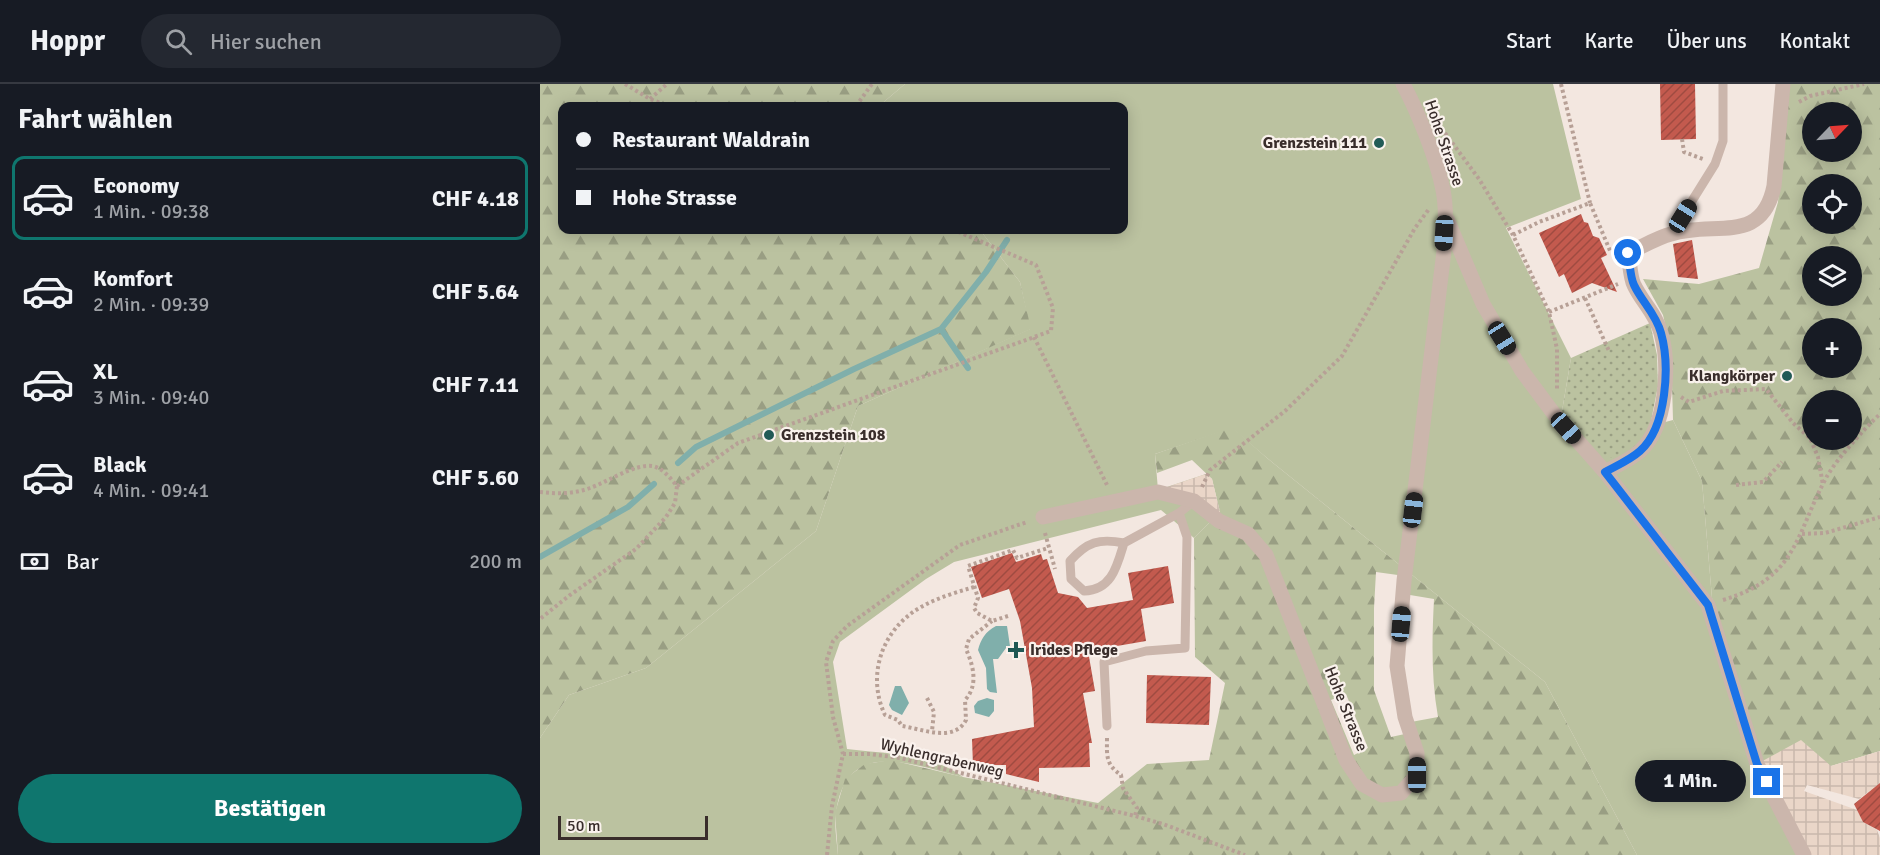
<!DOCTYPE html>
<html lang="de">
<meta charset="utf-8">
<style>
:root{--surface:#171b24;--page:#242831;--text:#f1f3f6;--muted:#9ea1a6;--line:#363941;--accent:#0f766e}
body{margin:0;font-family:Signika,sans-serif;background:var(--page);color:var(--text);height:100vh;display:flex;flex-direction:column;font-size:22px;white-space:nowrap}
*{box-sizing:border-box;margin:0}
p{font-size:20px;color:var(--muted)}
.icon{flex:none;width:33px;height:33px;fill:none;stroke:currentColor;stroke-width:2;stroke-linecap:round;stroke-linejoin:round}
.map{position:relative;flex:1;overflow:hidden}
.sheet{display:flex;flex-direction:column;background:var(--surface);width:540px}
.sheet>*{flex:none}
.guide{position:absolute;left:18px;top:18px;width:570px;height:132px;border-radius:12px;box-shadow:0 3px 15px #0003;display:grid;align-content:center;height:132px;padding:0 18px;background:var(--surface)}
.needle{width:39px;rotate:65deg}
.fabs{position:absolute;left:1262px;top:18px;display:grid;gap:12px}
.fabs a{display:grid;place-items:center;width:60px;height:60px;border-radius:50%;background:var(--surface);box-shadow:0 3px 15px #0003;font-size:30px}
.scale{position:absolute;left:18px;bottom:15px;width:150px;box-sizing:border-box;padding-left:6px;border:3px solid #392d2b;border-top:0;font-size:16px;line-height:21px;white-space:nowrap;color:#392d2b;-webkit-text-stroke:4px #faf2ed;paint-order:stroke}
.end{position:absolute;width:27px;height:27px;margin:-14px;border:8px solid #1a73e8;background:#fff;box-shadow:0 0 0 3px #fff}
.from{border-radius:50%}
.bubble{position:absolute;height:42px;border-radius:21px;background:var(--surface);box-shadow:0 3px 15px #0003;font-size:20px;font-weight:800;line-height:42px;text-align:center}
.car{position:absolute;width:18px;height:36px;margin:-18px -9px;border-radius:8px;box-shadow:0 0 4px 2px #0007;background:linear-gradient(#222 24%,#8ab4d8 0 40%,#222 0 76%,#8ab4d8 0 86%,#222 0)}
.guide b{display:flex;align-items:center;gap:21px;height:57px;font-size:22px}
.guide b+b{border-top:2px solid var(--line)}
.guide i{width:15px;height:15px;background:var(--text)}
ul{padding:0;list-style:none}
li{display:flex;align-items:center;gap:18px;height:84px;margin:0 12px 9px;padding:0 6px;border:3px solid transparent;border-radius:12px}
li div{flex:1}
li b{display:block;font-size:22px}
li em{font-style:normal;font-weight:800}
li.selected{border-color:var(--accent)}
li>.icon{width:54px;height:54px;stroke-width:1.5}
h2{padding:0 18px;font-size:27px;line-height:72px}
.pay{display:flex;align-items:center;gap:15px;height:66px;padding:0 18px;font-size:22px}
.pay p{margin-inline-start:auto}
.action{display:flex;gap:12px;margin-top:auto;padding:12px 18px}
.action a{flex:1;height:69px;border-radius:36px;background:var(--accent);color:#fff;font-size:24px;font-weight:800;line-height:69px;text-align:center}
header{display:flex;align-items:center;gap:36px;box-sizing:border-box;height:84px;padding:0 30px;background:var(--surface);border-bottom:2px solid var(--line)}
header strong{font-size:28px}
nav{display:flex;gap:33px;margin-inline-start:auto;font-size:21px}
.search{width:420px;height:54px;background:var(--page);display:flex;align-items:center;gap:15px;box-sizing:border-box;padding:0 21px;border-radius:33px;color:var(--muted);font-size:22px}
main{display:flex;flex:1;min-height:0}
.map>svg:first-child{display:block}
.green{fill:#bbc2a0}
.forest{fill:url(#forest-firs);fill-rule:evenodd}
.park{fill:url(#park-dots)}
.plaza{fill:url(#plaza-grid)}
.water{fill:#80afab}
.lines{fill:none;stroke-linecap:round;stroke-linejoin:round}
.stream{stroke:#80afab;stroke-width:6}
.building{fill:url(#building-hatch)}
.path{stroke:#b7a096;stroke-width:4;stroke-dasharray:3 3;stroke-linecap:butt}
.lane{stroke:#cbb6ac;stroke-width:9}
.street{stroke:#cbb6ac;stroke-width:15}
.route{stroke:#1a73e8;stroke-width:8}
.poi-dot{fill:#215a56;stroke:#faf2ed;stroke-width:2}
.labels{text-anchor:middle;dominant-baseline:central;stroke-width:4.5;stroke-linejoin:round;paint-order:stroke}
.poi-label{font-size:16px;font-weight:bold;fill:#392d2b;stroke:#faf2ed;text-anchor:end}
.street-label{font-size:16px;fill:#392d2b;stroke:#faf2ed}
</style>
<header>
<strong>Hoppr</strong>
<div class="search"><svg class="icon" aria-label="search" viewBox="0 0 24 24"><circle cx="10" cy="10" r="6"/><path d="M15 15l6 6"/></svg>Hier suchen</div>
<nav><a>Start</a><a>Karte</a><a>Über uns</a><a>Kontakt</a></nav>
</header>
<main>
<section class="sheet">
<h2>Fahrt wählen</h2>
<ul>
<li class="selected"><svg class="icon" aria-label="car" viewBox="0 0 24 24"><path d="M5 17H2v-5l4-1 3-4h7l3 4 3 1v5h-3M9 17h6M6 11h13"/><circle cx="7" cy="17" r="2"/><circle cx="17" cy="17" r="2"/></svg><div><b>Economy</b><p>1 Min. · 09:38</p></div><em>CHF 4.18</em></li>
<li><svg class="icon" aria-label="car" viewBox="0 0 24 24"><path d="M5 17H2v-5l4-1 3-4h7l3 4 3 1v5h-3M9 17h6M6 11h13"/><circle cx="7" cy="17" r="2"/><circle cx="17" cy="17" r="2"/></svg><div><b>Komfort</b><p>2 Min. · 09:39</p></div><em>CHF 5.64</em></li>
<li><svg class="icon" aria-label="car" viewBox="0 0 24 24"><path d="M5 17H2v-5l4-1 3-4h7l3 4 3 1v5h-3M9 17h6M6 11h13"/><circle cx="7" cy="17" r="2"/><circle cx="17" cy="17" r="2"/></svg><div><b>XL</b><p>3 Min. · 09:40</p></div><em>CHF 7.11</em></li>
<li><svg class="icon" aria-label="car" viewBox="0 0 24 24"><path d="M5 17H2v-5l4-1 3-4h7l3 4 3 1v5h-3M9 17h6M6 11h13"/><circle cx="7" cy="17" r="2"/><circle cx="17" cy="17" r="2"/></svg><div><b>Black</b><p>4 Min. · 09:41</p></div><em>CHF 5.60</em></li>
</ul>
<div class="pay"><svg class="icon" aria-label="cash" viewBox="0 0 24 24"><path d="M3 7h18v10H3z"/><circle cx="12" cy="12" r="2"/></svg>Bar<p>200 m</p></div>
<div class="action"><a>Bestätigen</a></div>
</section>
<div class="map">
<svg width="1340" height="771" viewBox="0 0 1340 771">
<defs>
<pattern id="forest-firs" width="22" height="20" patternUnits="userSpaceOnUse" patternTransform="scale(1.5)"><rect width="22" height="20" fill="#bbc2a0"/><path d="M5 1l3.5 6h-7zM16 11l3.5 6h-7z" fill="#999e83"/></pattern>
<pattern id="park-dots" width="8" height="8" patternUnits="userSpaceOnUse" patternTransform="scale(1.5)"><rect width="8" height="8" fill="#bbc2a0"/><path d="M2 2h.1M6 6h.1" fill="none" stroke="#999e83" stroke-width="1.8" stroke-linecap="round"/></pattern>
<pattern id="plaza-grid" width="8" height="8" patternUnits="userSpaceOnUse" patternTransform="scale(1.5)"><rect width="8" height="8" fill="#ead6c8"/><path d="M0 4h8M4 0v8" fill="none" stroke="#c9b8ac"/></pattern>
<pattern id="building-hatch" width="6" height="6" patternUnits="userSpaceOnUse" patternTransform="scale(1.5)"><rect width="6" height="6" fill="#c35a4e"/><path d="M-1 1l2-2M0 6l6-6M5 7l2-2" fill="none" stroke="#9f4b41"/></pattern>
</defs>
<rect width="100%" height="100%" fill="#f3e7e0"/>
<path class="green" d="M365,0H1013L1041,115L966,144L1031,274L1022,327L1110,342L1133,336L1162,397L1172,514L1264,771H1097L1005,598L727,374L692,344L615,370L618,406L666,390L680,428L654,454L621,426L414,478L386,495L300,558L293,578L307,665C346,670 391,669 423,693C372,681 306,652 296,729C294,742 297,758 298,771H0V654L29,611L106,584L276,447L318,322L490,245L480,198L440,146H584V22H339Z"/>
<path class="forest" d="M0,0H365L339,22H22V146H440L480,198L491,245L318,322L276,447L106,584L29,611L0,654Z
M1248,0H1340V667L1291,682L1217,680L1172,514L1162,397L1133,336L1131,266L1123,231L1103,195L1159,200L1219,184L1238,118ZM1272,28H1311V68H1272ZM1272,100H1311V140H1272ZM1272,172H1311V212H1272ZM1272,244H1311V284H1272ZM1272,316H1311V356H1272Z
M692,343L727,374L1005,598L1097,771H298L295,729L305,695L325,680L351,676L423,693L558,719L607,680L669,676L685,599L655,573L654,454L680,428L672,395L652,376L617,389L615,370ZM836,488L865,492L864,510L894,515C892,555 891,594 898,633L871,638L874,648L851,653L834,606V524ZM806,610L828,664L814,671L791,616Z"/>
<path class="park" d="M1110,239L1117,271L1118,302L1110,342L1095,362L1076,374H1060L1022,327L1031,274Z"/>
<path class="plaza" d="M666,390L672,395L680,428L675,433L618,406Z
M1261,656L1291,682L1340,667V706H1331L1319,715L1267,701L1264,707L1317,726L1323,738L1337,746L1340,754V771H1264L1217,680Z"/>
<path class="water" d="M456,542H467L470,562L466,564L458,575H453L457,609L450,608L447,605L446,584L438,566C441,555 445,548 456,542Z
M355,602H361L369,619L362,631L352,626L349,621Z
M447,614L454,616V627L449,633L435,629L434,622L438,617Z"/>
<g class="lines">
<path class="stream" d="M401,245L428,284
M138,379L156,363L314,285L401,245L446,188L467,156
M0,473L88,423L114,400"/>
</g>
<path class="building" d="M1120,0H1155L1156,55L1121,56Z
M1041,130L1044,138L1048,139L1053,152L1059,154L1067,171L1061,174L1077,208L1052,199L1032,209L1024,190L1019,193L999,149Z
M1152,156L1158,195L1138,193L1133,160Z
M472,469L476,478L501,470L503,476L507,475L518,509L538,513L547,524L593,516L588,489L628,482L634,519L601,525L606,557L548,567L555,607L543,609L552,659H549L550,683L499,684V698L466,690V681H433L432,655L494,643L492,604L480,537L469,505L442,514L431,483Z
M607,591L671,593L669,641L606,639Z
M1340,699V747L1323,738L1314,720Z"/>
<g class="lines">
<path class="path" d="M85,0L110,15L128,22
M1021,0L1050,119
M110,15L127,0
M1259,18L1270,12L1324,0
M316,22L332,0
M905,49L939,95L973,151L1009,228L1017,265V306
M1142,55L1144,68L1163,75
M973,151L999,138L1050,119L1071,169
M1045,214L1069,267
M1009,228L1078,200
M494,253L568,403
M1141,313L1149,318L1183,307L1226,305L1253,339L1270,354L1278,373L1283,401
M1196,401L1223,398L1242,378
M137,402L198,359L511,247L513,224L496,181L414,146
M662,403L670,386L745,327L802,272L875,144L889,125
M0,408C17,410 34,410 50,404C67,398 94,380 112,382C123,384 130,394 137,402L135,419L126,433L96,465L30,511L0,535
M505,449L515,485
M1262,450L1285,449L1340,433
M434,503C417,508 397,514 381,523C342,545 326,591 345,631L358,636L362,642C382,645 414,659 426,636L425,616C439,601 433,581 426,565L429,555L452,537
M1183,516C1257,494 1255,452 1286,394C1295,377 1325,344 1340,330
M468,532L452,537L437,529L434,524L438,514L428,482L473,466L477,474L508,464
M387,614L394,628L392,647
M567,654C567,671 565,680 581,691L583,704L597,724L595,732
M303,670H330L360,674L595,732L623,740L705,771
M287,771L292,722L303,670L293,633L286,578L293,557L307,542L420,461L487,438"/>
<path class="lane" d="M1132,149L1175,80L1183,57V0
M584,459C577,482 572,506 544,507L531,495L530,477C547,458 559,454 584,459L639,429L654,417
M567,642L564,578L606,567L645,564L647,453L639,429"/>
<path class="street" d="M907,135L943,220L982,287L1014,330L1065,388L1168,521L1217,680L1264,771
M1065,388C1076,382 1090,376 1100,367C1127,343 1130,281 1121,249C1116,230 1102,218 1094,201C1090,193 1090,179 1088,169C1102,163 1116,154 1131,150C1174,136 1222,162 1234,102L1243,0
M503,433L618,408L654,417L679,437L708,450L726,471L806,676L822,700L842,711L861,709L877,691V669L865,633L857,582L864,497L904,167C905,147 907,126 903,106C897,75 878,28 863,0"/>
</g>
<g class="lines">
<path class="route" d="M1088,169C1090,179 1090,193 1094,201C1102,218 1116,230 1121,249C1130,281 1127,343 1100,367C1090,376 1076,382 1065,388L1168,521L1217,680L1227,698"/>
</g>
<g class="poi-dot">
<circle cx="839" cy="59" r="6"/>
<circle cx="1247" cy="292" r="6"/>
<circle cx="229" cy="351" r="6"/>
<path d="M473 557h6v6h6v6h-6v6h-6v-6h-6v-6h6z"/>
</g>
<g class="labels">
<g class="poi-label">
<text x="827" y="59">Grenzstein 111</text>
<text x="1235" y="292">Klangkörper</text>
<text x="241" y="351" text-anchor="start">Grenzstein 108</text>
<text x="490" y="566" text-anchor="start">Irides Pflege</text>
</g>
<g class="street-label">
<text transform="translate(904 59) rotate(71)">Hohe Strasse</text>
<text transform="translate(806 625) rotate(68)">Hohe Strasse</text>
<text transform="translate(402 674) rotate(13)">Wyhlengrabenweg</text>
</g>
</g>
</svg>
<div class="fabs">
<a><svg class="needle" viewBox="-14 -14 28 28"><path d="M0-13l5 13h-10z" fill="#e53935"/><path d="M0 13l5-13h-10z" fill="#9ea1a6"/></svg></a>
<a><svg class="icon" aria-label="locate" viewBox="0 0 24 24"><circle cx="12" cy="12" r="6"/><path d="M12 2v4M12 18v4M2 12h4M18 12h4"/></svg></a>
<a><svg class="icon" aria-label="layers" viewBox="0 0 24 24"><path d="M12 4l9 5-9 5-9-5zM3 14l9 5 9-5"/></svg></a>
<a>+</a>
<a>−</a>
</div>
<div class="scale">50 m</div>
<i class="end from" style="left:1088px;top:169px"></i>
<i class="end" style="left:1227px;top:698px"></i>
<div class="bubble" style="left:1095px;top:676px;width:111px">1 Min.</div>
<i class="car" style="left:1143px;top:132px;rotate:32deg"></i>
<i class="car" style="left:904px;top:149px;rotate:183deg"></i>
<i class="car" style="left:962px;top:254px;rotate:148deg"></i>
<i class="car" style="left:1026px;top:344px;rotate:138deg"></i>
<i class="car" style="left:873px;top:426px;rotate:7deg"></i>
<i class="car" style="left:861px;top:540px;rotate:5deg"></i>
<i class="car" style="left:877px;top:691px;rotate:0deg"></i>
<div class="guide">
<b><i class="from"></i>Restaurant Waldrain</b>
<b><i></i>Hohe Strasse</b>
</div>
</div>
</main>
